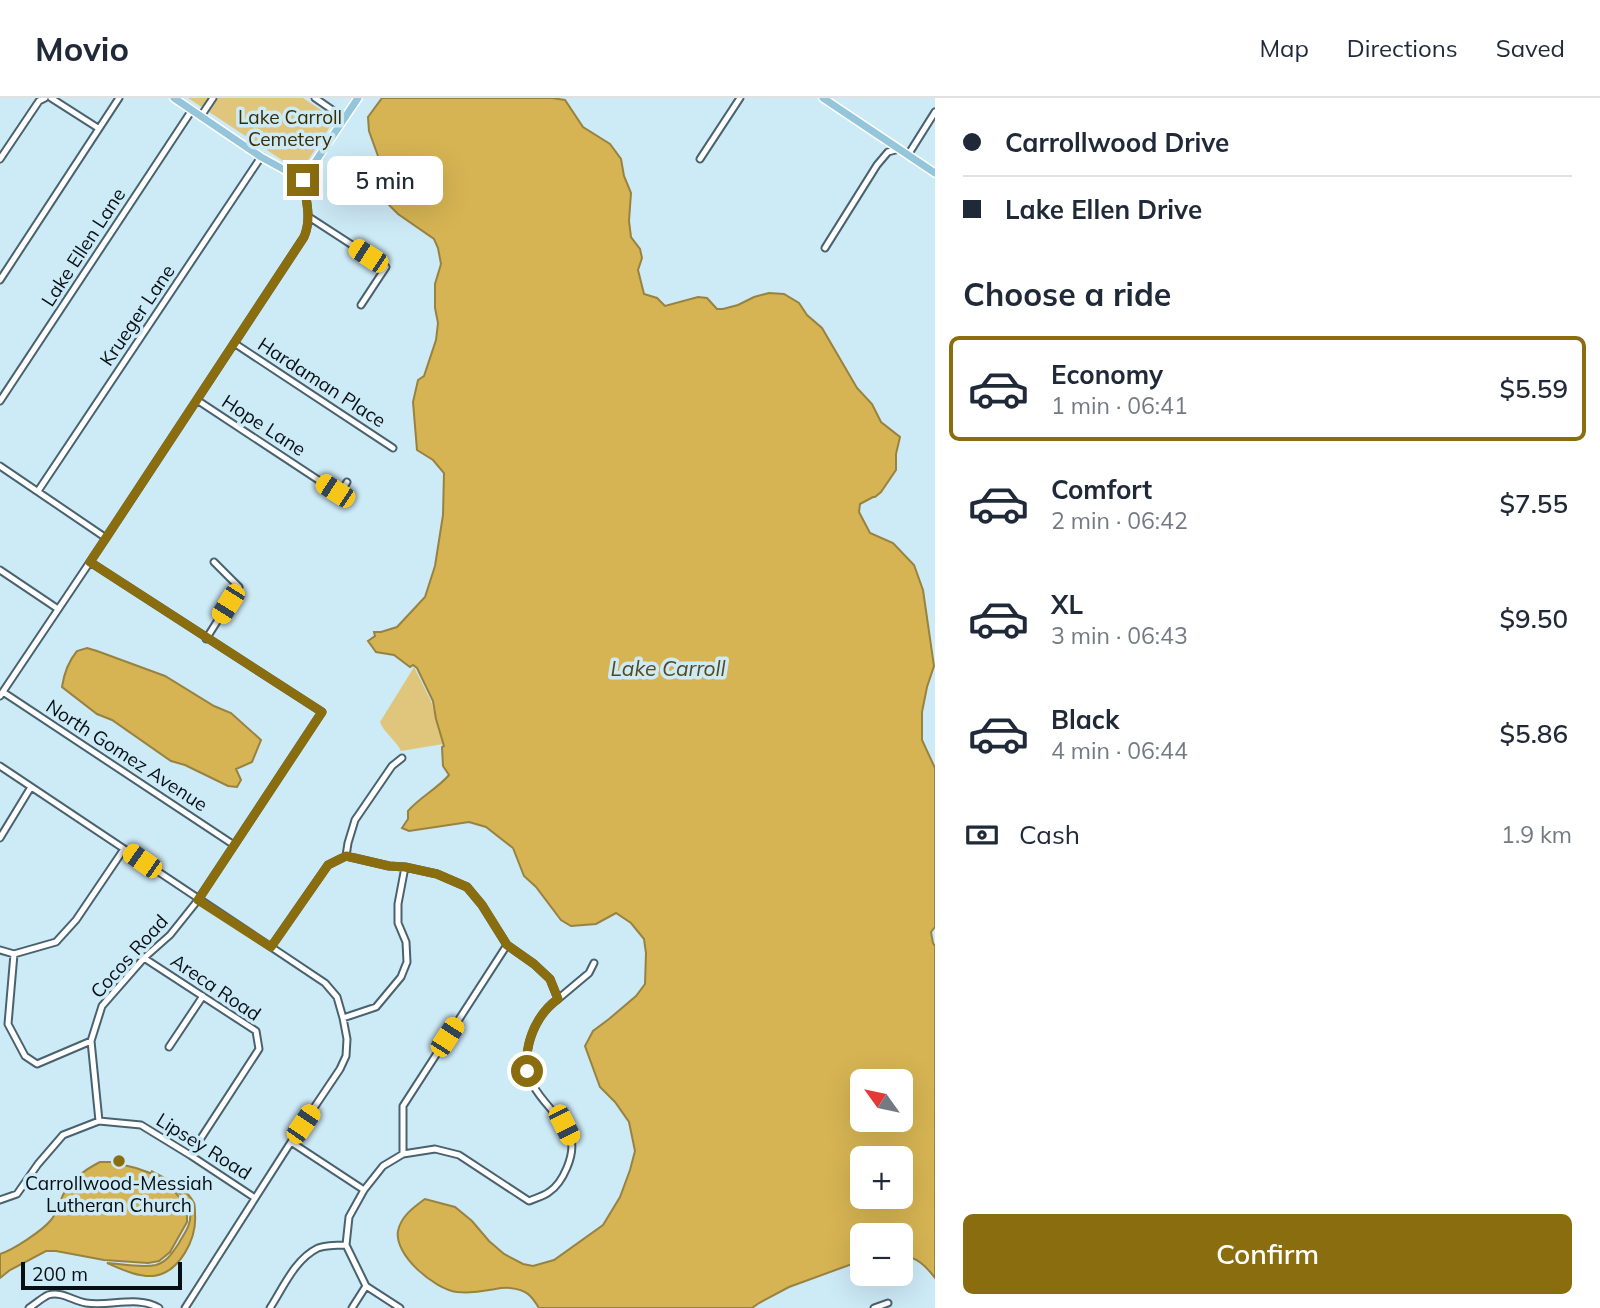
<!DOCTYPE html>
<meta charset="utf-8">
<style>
:root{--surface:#fff;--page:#f2f2f3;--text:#1f2937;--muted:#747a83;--line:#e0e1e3;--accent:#896d0e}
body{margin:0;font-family:Mulish,sans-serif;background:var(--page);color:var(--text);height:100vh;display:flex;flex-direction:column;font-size:26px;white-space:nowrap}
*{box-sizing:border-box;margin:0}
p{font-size:23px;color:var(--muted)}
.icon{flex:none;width:38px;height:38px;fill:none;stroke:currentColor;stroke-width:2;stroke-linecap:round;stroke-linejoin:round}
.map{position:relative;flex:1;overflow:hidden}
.side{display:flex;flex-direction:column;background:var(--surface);width:665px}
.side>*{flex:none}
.top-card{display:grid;align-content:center;height:154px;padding:0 28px;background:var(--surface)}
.needle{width:46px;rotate:303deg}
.controls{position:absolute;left:850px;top:971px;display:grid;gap:14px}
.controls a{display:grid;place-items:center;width:63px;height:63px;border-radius:10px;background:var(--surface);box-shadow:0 7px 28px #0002;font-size:35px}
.scale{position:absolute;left:21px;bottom:18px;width:161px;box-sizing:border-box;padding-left:7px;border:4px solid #060f14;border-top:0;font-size:19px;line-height:24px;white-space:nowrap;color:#060f14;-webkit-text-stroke:5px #cdeaf7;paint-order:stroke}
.end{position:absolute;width:32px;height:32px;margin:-16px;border:9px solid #896d0e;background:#fff;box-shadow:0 0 0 4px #fff}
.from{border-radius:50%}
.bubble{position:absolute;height:49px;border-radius:10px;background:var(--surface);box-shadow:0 7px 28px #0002;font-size:23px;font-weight:600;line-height:49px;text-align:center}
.car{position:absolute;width:21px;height:42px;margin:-21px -10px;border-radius:9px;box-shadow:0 0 5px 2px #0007;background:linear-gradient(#f5c518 24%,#345 0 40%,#f5c518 0 76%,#345 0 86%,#f5c518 0)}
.top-card b{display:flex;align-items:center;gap:24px;height:66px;font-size:26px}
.top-card b+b{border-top:2px solid var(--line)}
.top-card i{width:18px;height:18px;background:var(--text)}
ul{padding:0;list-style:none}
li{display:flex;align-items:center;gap:21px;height:105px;margin:0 14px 10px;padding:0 14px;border:4px solid transparent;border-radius:10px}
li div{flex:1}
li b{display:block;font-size:26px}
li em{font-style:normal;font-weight:600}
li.current{border-color:var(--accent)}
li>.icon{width:63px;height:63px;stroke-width:1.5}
h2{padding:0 28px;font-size:32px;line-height:84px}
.pay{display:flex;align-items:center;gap:18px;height:77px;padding:0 28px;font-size:26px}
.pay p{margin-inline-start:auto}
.button{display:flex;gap:14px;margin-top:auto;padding:14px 28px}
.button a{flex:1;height:80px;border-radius:10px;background:var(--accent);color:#fff;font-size:28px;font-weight:600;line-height:80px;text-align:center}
header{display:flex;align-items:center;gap:42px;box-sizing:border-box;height:98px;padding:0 35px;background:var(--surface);border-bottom:2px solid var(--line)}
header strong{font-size:33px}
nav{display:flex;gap:38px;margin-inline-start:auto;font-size:24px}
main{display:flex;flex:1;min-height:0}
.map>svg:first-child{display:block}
.green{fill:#e0c67c}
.water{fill:#d6b453;stroke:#988240;stroke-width:2;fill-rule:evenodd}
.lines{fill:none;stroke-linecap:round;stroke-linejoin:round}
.minor-casing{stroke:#4a626e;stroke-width:9}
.major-casing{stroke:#fff;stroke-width:10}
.minor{stroke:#fff;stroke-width:5}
.major{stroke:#94c5da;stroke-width:7}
.route{stroke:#896d0e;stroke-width:9}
.poi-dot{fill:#896d0e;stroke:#cdeaf7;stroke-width:2.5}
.labels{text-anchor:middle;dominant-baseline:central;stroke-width:7;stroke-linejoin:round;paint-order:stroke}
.park-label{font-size:19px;fill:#3a2c01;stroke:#cdeaf7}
.street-label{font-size:19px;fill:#060f14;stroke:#cdeaf7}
.poi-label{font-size:19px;fill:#060f14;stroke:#cdeaf7}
.water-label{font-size:21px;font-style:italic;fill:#564820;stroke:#cdeaf7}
</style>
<header>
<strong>Movio</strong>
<nav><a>Map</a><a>Directions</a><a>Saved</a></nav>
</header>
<main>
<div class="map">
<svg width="935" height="1210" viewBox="0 0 935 1210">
<rect width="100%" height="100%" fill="#cdeaf7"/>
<path class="green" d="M188,0H303L335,21L303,70L297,72Z
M414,569L431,603L443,646L401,653C396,642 384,635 380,624Z"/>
<path class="water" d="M382,0H552L565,2L583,29L610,46L621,61L624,78L631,95L629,123L631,139L640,151L642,160L638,172L644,196L657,200L665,208L698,199L707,200L717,211H723L738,207L754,199L769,195L784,196L799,205L807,217L822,230L857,290L872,306L881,324L900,339L896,356V372L881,394L875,399H873L860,406L859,414L870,435L893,445L914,467L923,492L934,568L927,589L922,614V642L935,670V829L931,834L933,845L935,848V1180C926,1168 917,1159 901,1157V1138H863V1162L789,1189L759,1205L752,1210H539C531,1197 527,1192 510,1190C504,1189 496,1191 489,1192C479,1194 467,1195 457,1194C434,1191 394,1157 398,1133C401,1118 414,1109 425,1101L455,1109L472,1123L489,1143L504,1156L523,1166L533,1168L554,1162L603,1127L620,1099L630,1072L635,1053L629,1024L615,1004L600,989L585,948L593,933L609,921L636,898L645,886L646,855L644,841L631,825L616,815L596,826L571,828L561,822L536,789L524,778L513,750L486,729L469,724L409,733L402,730L408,721V713C420,699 437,691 449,677L443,668L442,649L444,648L436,621L433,603L417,570L413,567L410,569L394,557L376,554L368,543L375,538L374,534H381L397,529L425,499L435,468L443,417L444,375L433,362L417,352L413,304L418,282L424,278L436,242L438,225L435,210V186L441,166L438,150L434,141L398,116L386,104L373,80L378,58L369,33L368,19ZM863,984H901V1022H863ZM901,1060V1099H863V1060Z
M87,550L97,553L165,578L214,608L231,615L261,642L252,664L236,671L241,682L237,689L228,688L185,667L171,663L112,622L97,616L62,589C64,575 68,564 77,553Z
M100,1064H111L136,1070L150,1075L174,1093L182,1102L187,1110V1124L170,1154L159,1163L148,1165L104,1162L56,1153H46L10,1172L0,1180V1156C13,1152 42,1133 51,1122C57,1115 59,1105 63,1097C71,1082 86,1071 100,1064Z
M151,1073C166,1081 186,1089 194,1105C195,1107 195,1114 195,1116C197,1140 180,1175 153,1178C137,1179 121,1171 107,1165C122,1166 141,1170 156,1167C167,1164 173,1154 179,1145C182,1139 187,1133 189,1126C197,1101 168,1086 151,1073Z"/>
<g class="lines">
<defs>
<path id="minor" d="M51,0L98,30
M315,0L344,20
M201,18L213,0
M908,57L935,14
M0,61L39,3L45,0
M700,61L740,0
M309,119L386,169L361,207
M825,150L877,67L888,54L899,51
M0,182L119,0
M234,245L393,350
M197,302L335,393L342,392L347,384
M0,303L192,12
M0,368L106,440
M38,393L261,59
M90,464L322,614L198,802L170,837L144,860L102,908L91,943L99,1023
M0,472L58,511
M206,541L239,489L214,464
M3,594L234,747
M0,598L106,440L304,139C312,121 306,101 303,82
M0,668L325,885L337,899L343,920L347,941L346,958L340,971L291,1044L185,1210
M0,740L31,689
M346,758L348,745L355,722L392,668L402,660
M271,849L328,767L346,758L389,768L405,769L437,776L467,789L482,807L507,847L534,866L550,881L558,901C533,919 518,959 533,987C541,1002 554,1013 563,1026C566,1030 570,1037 571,1041C575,1057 563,1085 549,1094C544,1098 536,1100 529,1103L459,1057L435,1051L403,1056L383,1068L364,1092L349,1119L346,1147L366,1188L400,1210
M0,852L14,856L56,844L76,822L124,751
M14,856L8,926L25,958L37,966L91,943
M144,860L256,933L259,951L190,1057
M558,901L589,875L594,865
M343,920L376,909L401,879L407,864L406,844L398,825V806L405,769
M169,949L203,898
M291,1044L364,1092
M403,1056V1008L507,847
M0,1102L17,1096L38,1066L63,1037L99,1023L141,1027L190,1057L255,1100
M29,1210C35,1206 42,1200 48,1197C62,1193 73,1203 86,1205C109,1209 138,1197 159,1210
M270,1210C283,1190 295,1161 318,1150C327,1147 337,1147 346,1147
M352,1210L366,1188
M874,1210L888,1205"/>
<path id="major" d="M174,0L261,59L303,82L358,0
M823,0L935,75"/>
</defs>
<use href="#minor" class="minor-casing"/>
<use href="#major" class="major-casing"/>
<use href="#minor" class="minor"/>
<use href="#major" class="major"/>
</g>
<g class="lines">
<path class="route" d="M303,82C306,101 312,121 304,139L90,464L322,614L198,802L271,849L328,767L346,758L389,768L405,769L437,776L467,789L482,807L507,847L534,866L550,881L558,901C543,911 531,931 528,950C526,957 527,966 527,973"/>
</g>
<circle class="poi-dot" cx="119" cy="1063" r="7"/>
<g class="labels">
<g class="park-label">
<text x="290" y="19">Lake Carroll<tspan x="290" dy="22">Cemetery</tspan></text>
</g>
<g class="street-label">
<text transform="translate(83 149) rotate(-57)">Lake Ellen Lane</text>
<text transform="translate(137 217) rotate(-56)">Krueger Lane</text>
<text transform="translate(322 284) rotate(33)">Hardaman Place</text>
<text transform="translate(264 327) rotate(33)">Hope Lane</text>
<text transform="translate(127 657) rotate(33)">North Gomez Avenue</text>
<text transform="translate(129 858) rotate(-48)">Cocos Road</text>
<text transform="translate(216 889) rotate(34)">Areca Road</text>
<text transform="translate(204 1048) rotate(32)">Lipsey Road</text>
</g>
<g class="poi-label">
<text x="119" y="1085">Carrollwood-Messiah<tspan x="119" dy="22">Lutheran Church</tspan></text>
</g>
<g class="water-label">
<text x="668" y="570">Lake Carroll</text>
</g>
</g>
</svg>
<div class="controls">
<a><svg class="needle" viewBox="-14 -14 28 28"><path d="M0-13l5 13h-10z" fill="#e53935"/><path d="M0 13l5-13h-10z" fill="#747a83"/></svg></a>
<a>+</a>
<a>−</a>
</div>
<div class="scale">200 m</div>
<i class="end from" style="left:527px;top:973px"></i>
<i class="end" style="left:303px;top:82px"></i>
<div class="bubble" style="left:327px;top:58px;width:116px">5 min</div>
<i class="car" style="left:368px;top:158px;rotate:303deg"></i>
<i class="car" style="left:335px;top:393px;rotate:303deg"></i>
<i class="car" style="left:228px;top:506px;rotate:212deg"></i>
<i class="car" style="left:142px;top:763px;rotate:305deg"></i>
<i class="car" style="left:447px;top:939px;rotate:33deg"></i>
<i class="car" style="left:303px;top:1026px;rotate:34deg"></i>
<i class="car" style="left:564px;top:1027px;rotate:153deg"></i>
</div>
<section class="side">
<div class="top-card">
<b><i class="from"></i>Carrollwood Drive</b>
<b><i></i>Lake Ellen Drive</b>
</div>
<h2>Choose a ride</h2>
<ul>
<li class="current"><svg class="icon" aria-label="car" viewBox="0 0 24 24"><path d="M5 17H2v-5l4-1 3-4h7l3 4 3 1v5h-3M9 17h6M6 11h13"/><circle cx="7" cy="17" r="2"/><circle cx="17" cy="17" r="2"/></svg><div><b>Economy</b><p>1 min · 06:41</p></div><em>$5.59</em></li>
<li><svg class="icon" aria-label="car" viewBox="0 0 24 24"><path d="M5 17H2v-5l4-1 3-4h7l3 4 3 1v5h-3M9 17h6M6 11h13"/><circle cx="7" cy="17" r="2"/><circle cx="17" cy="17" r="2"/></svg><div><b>Comfort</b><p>2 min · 06:42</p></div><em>$7.55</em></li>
<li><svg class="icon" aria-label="car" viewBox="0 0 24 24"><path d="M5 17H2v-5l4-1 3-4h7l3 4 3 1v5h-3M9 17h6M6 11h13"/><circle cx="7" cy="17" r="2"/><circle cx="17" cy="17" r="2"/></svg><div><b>XL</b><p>3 min · 06:43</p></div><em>$9.50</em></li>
<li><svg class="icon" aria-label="car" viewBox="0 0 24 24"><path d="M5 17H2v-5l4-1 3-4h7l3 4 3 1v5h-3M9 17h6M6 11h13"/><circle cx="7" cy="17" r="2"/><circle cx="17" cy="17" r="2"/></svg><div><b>Black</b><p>4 min · 06:44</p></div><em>$5.86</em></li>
</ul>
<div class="pay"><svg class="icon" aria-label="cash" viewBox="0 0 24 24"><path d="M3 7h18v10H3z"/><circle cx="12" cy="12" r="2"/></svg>Cash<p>1.9 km</p></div>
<div class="button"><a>Confirm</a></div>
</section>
</main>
